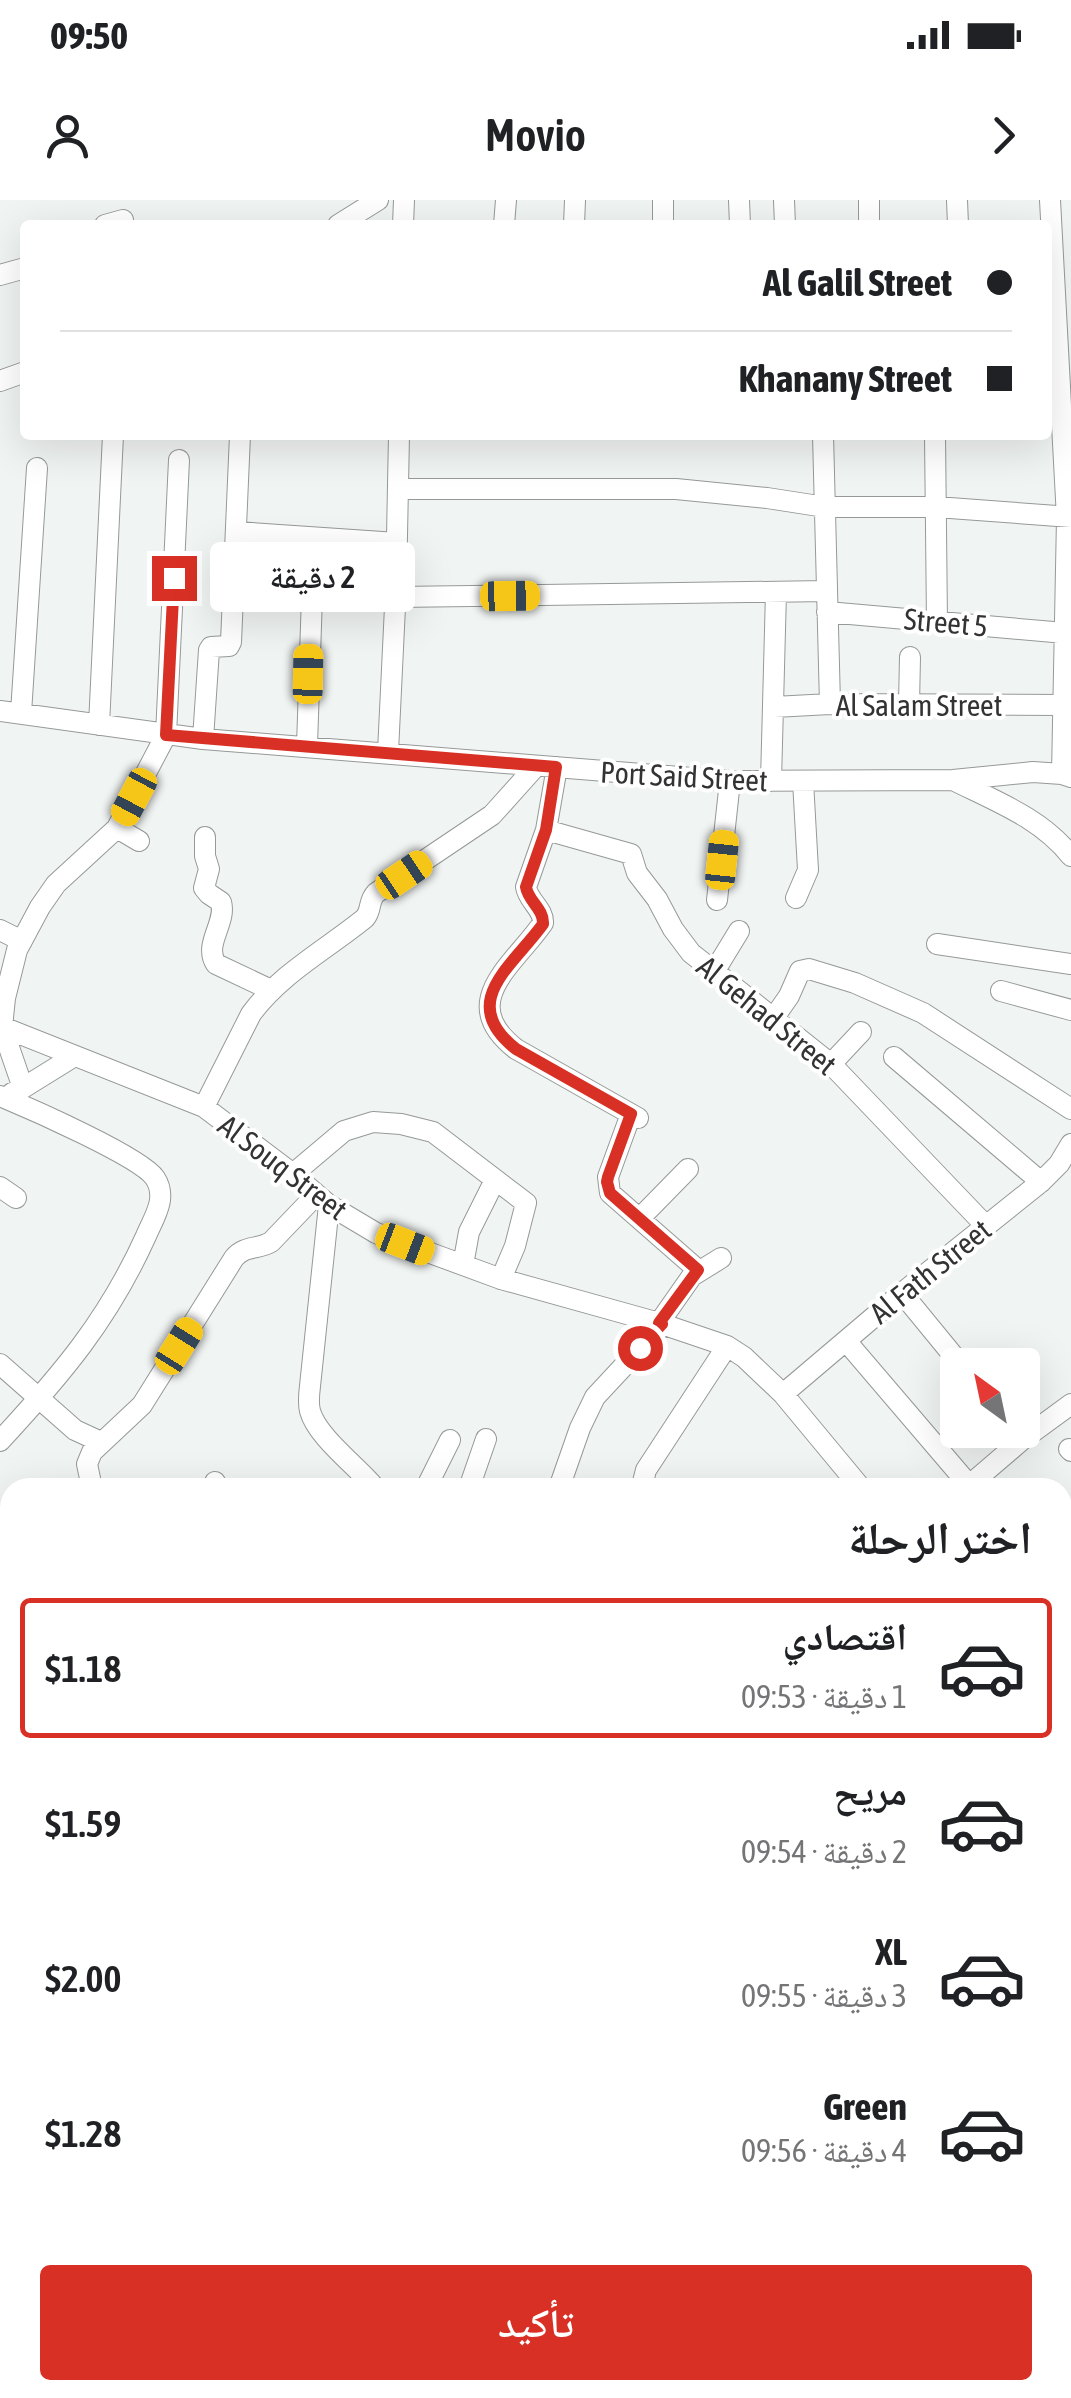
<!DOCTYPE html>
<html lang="ar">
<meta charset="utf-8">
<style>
:root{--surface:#fff;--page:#f6f6f6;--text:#202124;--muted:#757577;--line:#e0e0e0;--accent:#d93025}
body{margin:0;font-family:"Asap Condensed","Noto Naskh Arabic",sans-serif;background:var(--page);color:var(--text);direction:rtl;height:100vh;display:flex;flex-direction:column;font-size:38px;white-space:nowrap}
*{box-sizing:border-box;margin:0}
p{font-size:32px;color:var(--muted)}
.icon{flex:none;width:55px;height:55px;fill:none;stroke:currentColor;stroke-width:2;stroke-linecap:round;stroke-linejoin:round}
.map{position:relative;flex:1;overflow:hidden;direction:ltr}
.side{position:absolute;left:0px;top:1278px;width:1072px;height:922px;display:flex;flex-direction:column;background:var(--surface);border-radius:30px 30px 0 0;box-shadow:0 10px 40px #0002;direction:rtl}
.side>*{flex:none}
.banner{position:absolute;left:20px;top:20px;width:1032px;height:220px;border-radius:10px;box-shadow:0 10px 40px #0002;direction:rtl;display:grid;align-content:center;height:220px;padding:0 40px;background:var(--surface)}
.needle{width:65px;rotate:327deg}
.buttons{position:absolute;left:940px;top:1148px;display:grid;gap:20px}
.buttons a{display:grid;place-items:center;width:100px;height:100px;border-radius:10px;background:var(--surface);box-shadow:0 10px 40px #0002;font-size:50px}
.end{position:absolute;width:45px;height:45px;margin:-22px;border:12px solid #d93025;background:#fff;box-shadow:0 0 0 5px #fff}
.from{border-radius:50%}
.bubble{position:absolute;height:70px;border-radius:10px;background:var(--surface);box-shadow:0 10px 40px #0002;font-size:32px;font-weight:600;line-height:70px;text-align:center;direction:rtl}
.car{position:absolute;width:30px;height:60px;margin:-30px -15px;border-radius:12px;box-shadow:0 0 8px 2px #0007;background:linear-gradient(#f5c518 24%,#345 0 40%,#f5c518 0 76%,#345 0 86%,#f5c518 0)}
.banner b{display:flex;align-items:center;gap:35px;height:95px;font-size:38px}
.banner b+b{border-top:2px solid var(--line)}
.banner i{width:25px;height:25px;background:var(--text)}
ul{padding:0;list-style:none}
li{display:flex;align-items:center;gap:30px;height:140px;margin:0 20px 15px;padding:0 20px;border:5px solid transparent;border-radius:10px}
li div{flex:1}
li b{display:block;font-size:38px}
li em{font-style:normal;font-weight:600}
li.current{border-color:var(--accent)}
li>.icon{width:90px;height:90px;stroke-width:1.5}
h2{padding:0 40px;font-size:45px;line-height:120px}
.button{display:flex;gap:20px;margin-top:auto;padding:20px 40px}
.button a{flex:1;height:115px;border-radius:10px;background:var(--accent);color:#fff;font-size:40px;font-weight:600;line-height:115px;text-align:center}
.status{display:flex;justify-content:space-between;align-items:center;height:70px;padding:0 50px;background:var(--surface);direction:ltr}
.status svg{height:28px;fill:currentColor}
header{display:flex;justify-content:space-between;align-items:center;height:130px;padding:0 40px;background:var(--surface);font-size:45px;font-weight:600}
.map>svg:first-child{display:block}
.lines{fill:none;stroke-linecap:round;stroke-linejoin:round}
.minor-casing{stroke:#959997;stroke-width:22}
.minor{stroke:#fff;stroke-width:20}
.route{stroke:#d93025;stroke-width:12}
.labels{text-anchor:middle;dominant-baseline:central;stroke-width:8;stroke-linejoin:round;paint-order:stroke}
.street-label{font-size:30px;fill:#323332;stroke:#fff}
</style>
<div class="status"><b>09:50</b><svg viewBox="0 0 49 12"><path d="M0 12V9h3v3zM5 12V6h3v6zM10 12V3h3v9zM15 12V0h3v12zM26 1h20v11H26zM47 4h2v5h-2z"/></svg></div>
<header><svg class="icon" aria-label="forward" viewBox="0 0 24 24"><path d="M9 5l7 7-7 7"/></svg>Movio<svg class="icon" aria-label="person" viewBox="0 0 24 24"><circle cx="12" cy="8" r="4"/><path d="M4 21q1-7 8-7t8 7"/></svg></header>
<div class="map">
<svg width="1071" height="2198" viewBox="0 0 1071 2198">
<rect width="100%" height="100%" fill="#f0f4f2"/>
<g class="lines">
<defs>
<path id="minor" d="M663,0V25
M739,0L740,25
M784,0L785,25
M869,0V25
M957,0L958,25
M1050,0L1067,318L1062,574
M105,25L123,20
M338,25L378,0
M403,25L404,0
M504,25L506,0
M574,25L575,0
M0,75L25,68
M0,181L25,172
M823,235L830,504
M935,235L937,422
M398,289H676L767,298L825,307H936L1071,317
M236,332L397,343
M396,397L826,391
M827,412L1065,433
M909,504L910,457
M774,507L830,504L1064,505
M0,511L203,539L730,581L953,580L1033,572L1062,574L1071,577
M21,513L37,268
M99,525L113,235
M203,539L209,450L211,447L229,446L231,442L240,235
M307,546L312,395C330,371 369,383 396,386
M388,552L396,386L399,235
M557,567L546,630L526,687C528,701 544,709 543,723C513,766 456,802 516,849L638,918
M953,580C995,601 1041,618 1071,656
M771,581L776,392
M117,628L139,641
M546,630L631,654L637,673L657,699L673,729L691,753L831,864L985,1025
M205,637V656L209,669L204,688L209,694L221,702C227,723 203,744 216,764L271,790
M796,698L808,670L803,581
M717,700L730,581
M0,730L22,741
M937,744L1071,764
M714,772L739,731
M1001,791L1071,810
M773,819L789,796L800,771L809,769L855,783L923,813L1071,909
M0,826L204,907L293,974L329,1005L376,1033L501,1079L659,1123L727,1146L744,1157L783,1194L861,1288
M894,857L1041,982
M831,864L861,832
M23,888L2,827L5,798L17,750L40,707L56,684L117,628L166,535L179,260
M12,893L23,888L73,857
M0,896C29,908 141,957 155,978C168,998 154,1017 146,1036C108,1120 62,1174 0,1241
M204,907L251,814C280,774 327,749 365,718C372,710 368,701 376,693L492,615L536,566
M631,914L608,977L610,993L698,1070
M293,974L344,931L373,922L401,924L433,932L526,1003L515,1046L501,1079
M0,987L16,998
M329,1005L310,1186C309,1194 308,1203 310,1211C317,1237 358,1267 375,1288
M640,1018L688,969
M463,1065L469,1032L495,980
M902,1093L961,1165
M659,1123L692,1076L721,1058
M846,1141L969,1285
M0,1164L75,1230L101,1242
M783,1194L902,1093L1041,982L1059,964L1071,944
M1069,1249L1071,1251
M92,1288L87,1264L92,1252L142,1205L234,1058C245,1045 257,1050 271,1042L316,995
M213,1288L215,1282
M426,1288L450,1240
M469,1288L486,1239
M559,1288L580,1228L595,1197L663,1124
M646,1288L643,1282L646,1270L727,1146
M966,1288L1022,1240L1071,1204
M1062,1356L1071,1360
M0,1373L10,1381
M1062,1433L1071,1438
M0,1499L10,1485
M1062,1512L1071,1519
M0,1576L10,1584
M1062,1667L1071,1656
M0,1727L10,1731
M0,1806L10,1779
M1062,1873L1071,1860
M0,1931L10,1919
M1062,1963L1071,1969
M0,2000L10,2007
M1062,2038L1071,2045
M0,2044L10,2023
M1062,2149L1071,2156
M404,2190L416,2198
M587,2190L597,2198
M677,2190L688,2198
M749,2190L760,2198
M849,2190L859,2198
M1003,2190L1013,2198
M141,2198L144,2190
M220,2198L223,2190
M249,2198L252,2190"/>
</defs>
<use href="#minor" class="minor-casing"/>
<use href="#minor" class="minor"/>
</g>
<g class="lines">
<path class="route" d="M174,378L166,535L556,567L546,630L526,687C528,701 544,709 543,724C513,766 456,802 516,849L631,914L608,977L607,982L610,993L698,1070L659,1123L662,1124L640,1148"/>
</g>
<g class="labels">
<g class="street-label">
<text transform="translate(946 422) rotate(5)">Street 5</text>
<text x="919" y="505">Al Salam Street</text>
<text transform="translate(684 576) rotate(3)">Port Said Street</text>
<text transform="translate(767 815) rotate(39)">Al Gehad Street</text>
<text transform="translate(283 967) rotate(37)">Al Souq Street</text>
<text transform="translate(930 1071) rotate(-39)">Al Fath Street</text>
</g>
</g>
</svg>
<div class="buttons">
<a><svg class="needle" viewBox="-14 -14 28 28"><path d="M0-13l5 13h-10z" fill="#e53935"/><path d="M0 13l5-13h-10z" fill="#757577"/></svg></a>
</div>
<i class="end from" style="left:640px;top:1148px"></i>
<i class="end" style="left:174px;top:378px"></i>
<div class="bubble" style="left:210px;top:342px;width:205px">2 دقيقة</div>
<i class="car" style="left:510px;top:396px;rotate:89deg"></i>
<i class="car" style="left:308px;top:474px;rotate:1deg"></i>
<i class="car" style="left:134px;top:597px;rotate:208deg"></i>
<i class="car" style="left:722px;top:660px;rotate:6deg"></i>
<i class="car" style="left:404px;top:675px;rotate:56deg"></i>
<i class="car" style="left:405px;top:1044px;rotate:111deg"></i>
<i class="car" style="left:179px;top:1146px;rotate:32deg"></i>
<div class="banner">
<b><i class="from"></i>Al Galil Street</b>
<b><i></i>Khanany Street</b>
</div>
<section class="side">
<h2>اختر الرحلة</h2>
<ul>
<li class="current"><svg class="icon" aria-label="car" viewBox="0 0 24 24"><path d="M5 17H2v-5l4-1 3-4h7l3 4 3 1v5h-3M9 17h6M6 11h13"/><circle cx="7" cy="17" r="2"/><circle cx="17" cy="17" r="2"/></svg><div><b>اقتصادي</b><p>1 دقيقة · 09:53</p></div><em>$1.18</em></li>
<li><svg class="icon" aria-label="car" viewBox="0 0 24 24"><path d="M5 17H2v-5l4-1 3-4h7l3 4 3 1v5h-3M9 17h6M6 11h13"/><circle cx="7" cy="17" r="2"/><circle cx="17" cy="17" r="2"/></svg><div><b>مريح</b><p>2 دقيقة · 09:54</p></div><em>$1.59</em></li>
<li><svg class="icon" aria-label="car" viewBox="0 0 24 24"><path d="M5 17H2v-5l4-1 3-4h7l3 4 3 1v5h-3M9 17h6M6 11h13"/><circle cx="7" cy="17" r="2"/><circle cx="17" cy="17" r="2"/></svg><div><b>XL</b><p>3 دقيقة · 09:55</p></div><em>$2.00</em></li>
<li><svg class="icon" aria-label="car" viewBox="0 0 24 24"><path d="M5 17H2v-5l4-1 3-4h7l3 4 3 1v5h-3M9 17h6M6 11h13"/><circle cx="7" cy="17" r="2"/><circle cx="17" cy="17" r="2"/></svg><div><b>Green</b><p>4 دقيقة · 09:56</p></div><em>$1.28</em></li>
</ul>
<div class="button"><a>تأكيد</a></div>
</section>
</div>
